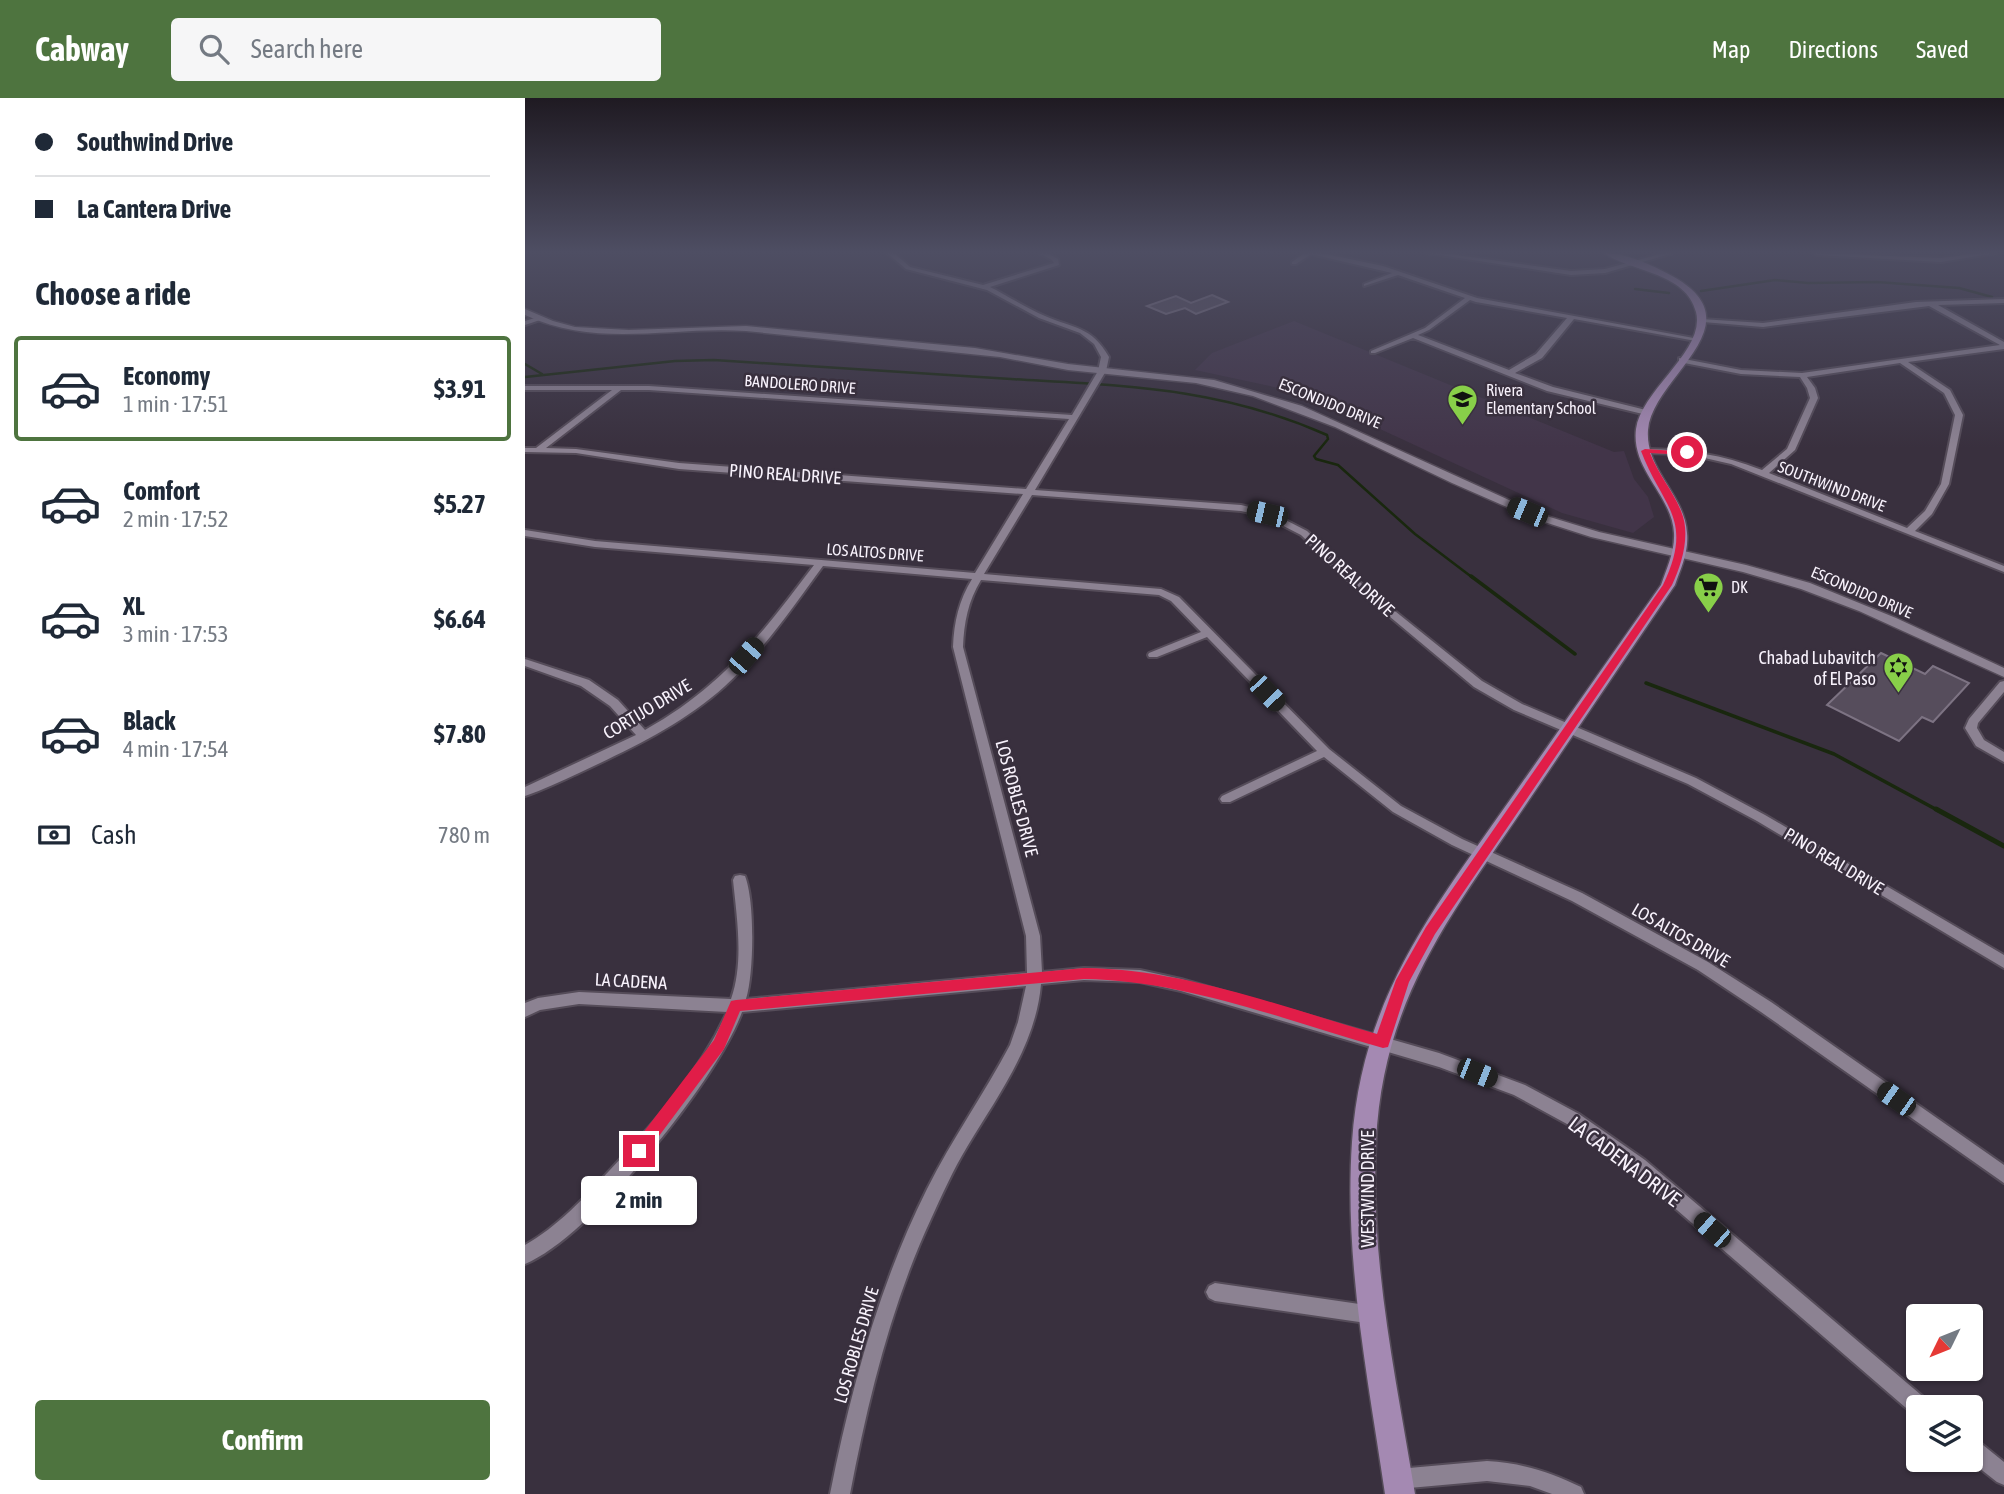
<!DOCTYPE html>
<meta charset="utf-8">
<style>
:root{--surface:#fff;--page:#f6f6f7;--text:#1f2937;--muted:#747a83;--line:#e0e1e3;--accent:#4e743f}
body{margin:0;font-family:"Asap Condensed",sans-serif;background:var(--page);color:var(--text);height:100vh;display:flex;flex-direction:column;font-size:26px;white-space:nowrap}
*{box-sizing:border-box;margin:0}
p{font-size:23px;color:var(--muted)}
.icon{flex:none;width:38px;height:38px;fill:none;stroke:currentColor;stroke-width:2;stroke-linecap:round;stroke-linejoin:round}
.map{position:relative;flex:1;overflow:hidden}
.side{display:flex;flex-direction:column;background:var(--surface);width:525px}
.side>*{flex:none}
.top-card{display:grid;align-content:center;height:154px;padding:0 35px;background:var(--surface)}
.needle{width:46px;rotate:227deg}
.controls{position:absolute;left:1381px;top:1206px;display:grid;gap:14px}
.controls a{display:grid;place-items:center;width:77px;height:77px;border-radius:7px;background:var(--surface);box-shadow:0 2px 5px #0004;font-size:35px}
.end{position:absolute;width:32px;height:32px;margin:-16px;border:9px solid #e11d48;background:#fff;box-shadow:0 0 0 4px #fff}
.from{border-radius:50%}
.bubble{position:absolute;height:49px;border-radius:7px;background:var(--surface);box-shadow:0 2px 5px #0004;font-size:23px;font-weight:700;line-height:49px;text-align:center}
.car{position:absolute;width:21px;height:42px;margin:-21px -10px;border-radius:9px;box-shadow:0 0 5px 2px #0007;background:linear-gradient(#222 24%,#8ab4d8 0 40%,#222 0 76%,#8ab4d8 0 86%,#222 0)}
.top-card b{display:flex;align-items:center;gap:24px;height:66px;font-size:26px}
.top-card b+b{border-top:2px solid var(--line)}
.top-card i{width:18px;height:18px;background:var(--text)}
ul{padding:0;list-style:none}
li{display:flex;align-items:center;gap:21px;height:105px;margin:0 14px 10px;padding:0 21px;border:4px solid transparent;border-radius:7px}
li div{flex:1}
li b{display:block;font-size:26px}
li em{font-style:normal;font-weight:700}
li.selected{border-color:var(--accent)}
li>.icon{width:63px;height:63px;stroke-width:1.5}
h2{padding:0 35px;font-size:32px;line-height:84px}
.pay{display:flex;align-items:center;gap:18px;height:77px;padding:0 35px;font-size:26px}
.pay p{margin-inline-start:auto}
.cta{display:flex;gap:14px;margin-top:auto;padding:14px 35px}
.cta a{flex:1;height:80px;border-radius:7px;background:var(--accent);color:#fff;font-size:28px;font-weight:700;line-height:80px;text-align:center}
header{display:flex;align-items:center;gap:42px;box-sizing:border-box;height:98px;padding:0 35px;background:var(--accent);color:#fff}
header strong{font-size:33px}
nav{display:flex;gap:38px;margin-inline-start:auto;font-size:24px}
.search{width:490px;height:63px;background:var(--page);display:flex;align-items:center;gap:18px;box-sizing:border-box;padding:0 24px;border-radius:7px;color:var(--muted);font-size:26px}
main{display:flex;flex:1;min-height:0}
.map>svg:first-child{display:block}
.built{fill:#423549}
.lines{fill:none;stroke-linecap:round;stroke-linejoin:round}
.stream-far2{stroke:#19270e;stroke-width:2.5}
.stream-far1{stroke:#19270e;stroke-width:3.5}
.stream{stroke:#19270e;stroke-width:5}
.building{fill:#564d5c;stroke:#7d7383;stroke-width:2}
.minor-casing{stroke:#554c59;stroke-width:4}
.tertiary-casing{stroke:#554c59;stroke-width:3}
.secondary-casing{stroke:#554c59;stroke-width:3}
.minor{fill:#8c8292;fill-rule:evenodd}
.tertiary{fill:#8c8292;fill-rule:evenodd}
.secondary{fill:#a489b2;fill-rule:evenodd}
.route{fill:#e11d48}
.labels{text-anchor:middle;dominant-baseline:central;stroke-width:5;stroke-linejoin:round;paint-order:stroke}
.far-street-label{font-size:16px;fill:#f8f2fc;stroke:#39303e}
.far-poi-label{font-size:16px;fill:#f8f2fc;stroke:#39303e;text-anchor:start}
.street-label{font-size:18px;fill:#f8f2fc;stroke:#39303e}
.poi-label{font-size:18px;fill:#f8f2fc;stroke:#39303e;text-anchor:end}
.near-street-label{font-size:21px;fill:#f8f2fc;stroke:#39303e}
</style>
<header>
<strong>Cabway</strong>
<div class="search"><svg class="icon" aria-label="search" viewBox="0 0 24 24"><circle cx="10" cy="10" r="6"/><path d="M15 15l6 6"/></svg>Search here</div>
<nav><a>Map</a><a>Directions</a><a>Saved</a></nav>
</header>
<main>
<section class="side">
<div class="top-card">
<b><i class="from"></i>Southwind Drive</b>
<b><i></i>La Cantera Drive</b>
</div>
<h2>Choose a ride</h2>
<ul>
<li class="selected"><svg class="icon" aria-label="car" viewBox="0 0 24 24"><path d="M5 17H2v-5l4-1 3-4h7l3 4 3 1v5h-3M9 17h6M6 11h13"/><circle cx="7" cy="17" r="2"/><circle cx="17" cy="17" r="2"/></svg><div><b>Economy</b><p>1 min · 17:51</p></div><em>$3.91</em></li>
<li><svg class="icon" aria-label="car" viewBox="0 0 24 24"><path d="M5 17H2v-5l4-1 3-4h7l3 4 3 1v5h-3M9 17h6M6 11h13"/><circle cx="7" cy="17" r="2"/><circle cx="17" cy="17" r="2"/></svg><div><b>Comfort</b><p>2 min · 17:52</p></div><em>$5.27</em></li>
<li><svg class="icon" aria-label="car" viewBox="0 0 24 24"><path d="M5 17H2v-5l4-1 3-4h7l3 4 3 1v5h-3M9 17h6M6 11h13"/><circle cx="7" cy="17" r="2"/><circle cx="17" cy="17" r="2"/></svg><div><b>XL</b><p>3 min · 17:53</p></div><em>$6.64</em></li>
<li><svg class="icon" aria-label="car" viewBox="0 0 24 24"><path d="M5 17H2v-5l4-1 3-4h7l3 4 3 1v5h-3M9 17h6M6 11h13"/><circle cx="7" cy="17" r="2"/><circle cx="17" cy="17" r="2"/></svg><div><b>Black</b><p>4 min · 17:54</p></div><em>$7.80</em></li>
</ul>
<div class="pay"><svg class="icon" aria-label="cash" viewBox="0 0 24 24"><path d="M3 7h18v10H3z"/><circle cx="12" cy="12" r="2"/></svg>Cash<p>780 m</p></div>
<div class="cta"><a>Confirm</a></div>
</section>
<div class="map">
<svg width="1479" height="1396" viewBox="0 0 1479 1396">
<rect width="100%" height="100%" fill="#39303e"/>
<path class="built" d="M769,223L1089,354L1099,353L1109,381L1123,399L1129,419L1108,435L1037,415L803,307L749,289L670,272L687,255Z"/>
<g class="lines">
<path class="stream-far2" d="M1110,191L1144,195
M1176,193L1250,182L1283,185L1352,184L1434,190L1467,199
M0,266L17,276
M0,279L150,263L189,262C288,268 387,275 486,281C602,288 693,289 802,337L803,341L789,358L791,361L813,367L890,436L948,480"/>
<path class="stream-far1" d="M946,478L1050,556
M1121,585L1309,656L1414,713"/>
<path class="stream" d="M1411,711L1479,748"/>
</g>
<path class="building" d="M687,197L703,204L671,216L660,210L641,216L622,208L651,198L666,205Z
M1356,555L1400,576L1408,568L1444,585L1408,624L1397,619L1374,643L1302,607Z"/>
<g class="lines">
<defs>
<path id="minor" d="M362,155H369L385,169L458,187L529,165L527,162L514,155H522L533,161L534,167L465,189C483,198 501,210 520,218C550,231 566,228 584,259L581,273L510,392L716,407L745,414L782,433L840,489L957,583L997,606L1171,680L1240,717L1479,857V870L1232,723L1163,686L989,612L949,589L834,493L776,437L739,418L716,413L507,397L459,476L636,491L654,499L804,651L876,708L937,741L1057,795L1183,864L1246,904L1479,1067V1085L1236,914L1173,872L1047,803L927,747L868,714L799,659L705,704H697L695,701L697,698L792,653L682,539L632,559H624L623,557L624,555L676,534L646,503L634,497L456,482C443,503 439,525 438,549L515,838L517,874L559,870L615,872L656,881L914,955L1000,987L1054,1016L1120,1062L1402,1302L1405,1309H1393V1318L1388,1316L1108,1074L1042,1026L989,997L914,969L656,893L615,884L559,882L516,886C511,947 472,999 442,1049C428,1072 417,1097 406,1121C366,1207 343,1302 325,1396H305C326,1291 354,1187 402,1091C427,1041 459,996 485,947L493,924L501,888L217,914C193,981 66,1139 0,1166V1147C32,1129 59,1100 84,1073C129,1025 175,974 202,914L54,906L15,912L0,919V905L13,900L54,894L206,901C219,864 212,821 208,782L210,778L215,777L220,778C230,803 229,875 221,901L502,875L501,838L428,549C429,524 434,502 447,481L298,468C268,509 238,553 200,588C158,626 105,651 54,675C36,683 18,692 0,698V689L111,637L85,608L56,588L0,568V561L64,582L93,602L120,632C196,590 237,536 289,467L70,449L0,438V432L70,443L450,475L498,396L154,371L51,355L0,354V350H11L87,292H0V288H124L547,317L573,273L576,259L569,246L555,235L514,220L462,192L381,171ZM96,292H124L544,321L501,391L154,365L51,351L21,350Z
M780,155H796L858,168L952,200L1174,241L1171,243L1049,221L1017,260L990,275L1028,289L1125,313V317H1122L1022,293L888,240L850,255H846V253L900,230L940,200L873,177L839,188V186L867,175L786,156L771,166H767V164ZM945,202L951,204L1042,220L1011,256L984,272L893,237L904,232Z
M902,155H917L1046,173L1080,171L1139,155H1148L1080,175L1046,177Z
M1289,155L1416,160L1455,155H1471L1416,164L1292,157Z
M1479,201V205L1413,207L1479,244V251L1383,264L1425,292L1438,317L1424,386L1407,416L1390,433L1479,468V474L1206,366L1162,356L1120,355L1116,353L1120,351C1165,352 1195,356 1237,372L1262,351L1285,300L1282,290L1275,279L1216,276L1154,264V260L1216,272L1277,275L1475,247L1404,208L1238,229L1178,224L1175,222L1176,221L1238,225L1391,204ZM1375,265L1419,295L1430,317L1416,386L1400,413L1382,430L1244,375L1270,352L1293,300L1290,290L1282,279Z
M13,219L16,221L15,222L0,227V223Z
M1479,583V594L1453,625L1452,630L1459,642L1479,654V664L1451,648L1440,630L1444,621L1475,584Z
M690,1185L848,1208L854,1211L857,1217L854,1223L848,1226L690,1203L684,1200L681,1194L684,1188Z
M1446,1340L1453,1343L1479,1364V1387L1472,1384L1444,1362Z
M962,1363C997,1365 1025,1374 1056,1389L1059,1396H1027L1005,1388L962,1383L873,1391L866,1388L863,1381L866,1374L873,1371Z"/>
<path id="tertiary" d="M0,211L28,223L50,229L104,232L221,228L450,250L543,266L689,282L777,308L1015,416L1074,434L1221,467L1285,485L1371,520L1479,570V579L1334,513L1276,491L1218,474L1066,439L1007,420L927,385L810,329L728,298L671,285L543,272L475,259L221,233C144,228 74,251 0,217Z"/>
<path id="secondary" d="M1079,155C1102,155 1129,168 1149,179C1233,227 1127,279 1123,332C1120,372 1160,397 1162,435C1164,453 1156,470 1150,487C1101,559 1053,630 1004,702C927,816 858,899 851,1044C845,1163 871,1280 890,1396H860C843,1280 819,1162 827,1044C837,899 908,812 987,699C1037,628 1086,558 1136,487C1142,470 1150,453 1149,435C1147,397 1106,372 1111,331C1116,292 1181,252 1171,214C1161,174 1106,174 1079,155Z"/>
</defs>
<use href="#minor" class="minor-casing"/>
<use href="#tertiary" class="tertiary-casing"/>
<use href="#secondary" class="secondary-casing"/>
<use href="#minor" class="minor"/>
<use href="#tertiary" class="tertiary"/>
<use href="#secondary" class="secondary"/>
</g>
<linearGradient id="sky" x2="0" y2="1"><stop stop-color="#1f1a22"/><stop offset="0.44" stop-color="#4e4e63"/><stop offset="1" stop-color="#4e4e63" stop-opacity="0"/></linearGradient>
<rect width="1479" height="350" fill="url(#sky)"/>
<path class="route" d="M1120,351L1166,354L1162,357L1125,355C1133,376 1148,393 1156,413C1166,436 1157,466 1147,487L910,836L884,884L863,949L858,950C763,923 658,882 559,881L215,913L199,951L119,1058L114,1060L108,1058L106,1053L108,1048L189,942L206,903L211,902L559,870C659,871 757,909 852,936L871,882L901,829L1138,487C1170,420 1137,409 1116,353Z"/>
<defs>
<symbol id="school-pin" viewBox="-11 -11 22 30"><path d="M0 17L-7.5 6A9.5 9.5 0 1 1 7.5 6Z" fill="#88cf49" stroke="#39303e"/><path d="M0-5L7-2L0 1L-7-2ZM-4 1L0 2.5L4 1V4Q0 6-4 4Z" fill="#111"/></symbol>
<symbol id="supermarket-pin" viewBox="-11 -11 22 30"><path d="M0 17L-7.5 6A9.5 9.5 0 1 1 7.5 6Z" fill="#88cf49" stroke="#39303e"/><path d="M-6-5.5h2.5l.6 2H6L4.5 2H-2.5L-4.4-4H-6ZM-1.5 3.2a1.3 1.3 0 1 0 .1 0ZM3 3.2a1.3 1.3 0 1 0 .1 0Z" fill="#111"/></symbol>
<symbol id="synagogue-pin" viewBox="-11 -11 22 30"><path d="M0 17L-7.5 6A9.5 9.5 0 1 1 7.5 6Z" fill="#88cf49" stroke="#39303e"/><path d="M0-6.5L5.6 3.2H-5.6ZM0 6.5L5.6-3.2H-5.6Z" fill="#111"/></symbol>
</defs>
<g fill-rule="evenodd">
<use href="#school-pin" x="920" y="284" width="35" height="47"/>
<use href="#supermarket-pin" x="1166" y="472" width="35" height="47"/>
<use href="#synagogue-pin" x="1356" y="552" width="35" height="47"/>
</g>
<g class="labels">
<g class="far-street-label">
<text transform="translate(275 286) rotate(4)">BANDOLERO DRIVE</text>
<text transform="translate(805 305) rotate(22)">ESCONDIDO DRIVE</text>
<text transform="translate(1307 388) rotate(21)">SOUTHWIND DRIVE</text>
<text transform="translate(350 454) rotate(4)">LOS ALTOS DRIVE</text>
<text transform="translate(1337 494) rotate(23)">ESCONDIDO DRIVE</text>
</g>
<g class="far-poi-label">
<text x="961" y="292">Rivera<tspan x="961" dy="18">Elementary School</tspan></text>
<text x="1206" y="489">DK</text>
</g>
<g class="street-label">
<text transform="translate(260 376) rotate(4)">PINO REAL DRIVE</text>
<text transform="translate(825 477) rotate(42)">PINO REAL DRIVE</text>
<text transform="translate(122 611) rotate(-31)">CORTIJO DRIVE</text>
<text transform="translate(492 700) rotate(75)">LOS ROBLES DRIVE</text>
<text transform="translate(1309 763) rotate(31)">PINO REAL DRIVE</text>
<text transform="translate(1156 837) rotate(30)">LOS ALTOS DRIVE</text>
<text transform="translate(106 883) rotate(3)">LA CADENA</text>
<text transform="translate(842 1091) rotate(-90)">WESTWIND DRIVE</text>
<text transform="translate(331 1247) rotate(-74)">LOS ROBLES DRIVE</text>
</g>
<g class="poi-label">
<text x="1351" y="559">Chabad Lubavitch<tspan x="1351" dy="21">of El Paso</tspan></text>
</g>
<g class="near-street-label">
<text transform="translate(1100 1063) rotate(37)">LA CADENA DRIVE</text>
</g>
</g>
</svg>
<div class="controls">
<a><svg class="needle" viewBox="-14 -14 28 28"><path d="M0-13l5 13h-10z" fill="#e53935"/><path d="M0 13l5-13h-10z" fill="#747a83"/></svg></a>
<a><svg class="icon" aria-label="layers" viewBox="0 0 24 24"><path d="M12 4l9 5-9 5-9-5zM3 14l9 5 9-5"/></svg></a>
</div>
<i class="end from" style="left:1162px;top:354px"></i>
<i class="end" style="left:114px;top:1053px"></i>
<div class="bubble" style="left:56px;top:1078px;width:116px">2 min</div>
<i class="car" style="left:1002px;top:414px;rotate:293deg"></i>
<i class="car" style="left:742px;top:416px;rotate:283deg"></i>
<i class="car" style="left:221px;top:558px;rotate:41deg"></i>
<i class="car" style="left:742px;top:595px;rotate:136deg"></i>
<i class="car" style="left:952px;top:975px;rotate:112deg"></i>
<i class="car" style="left:1371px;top:1001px;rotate:305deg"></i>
<i class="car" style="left:1187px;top:1132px;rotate:311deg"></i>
</div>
</main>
